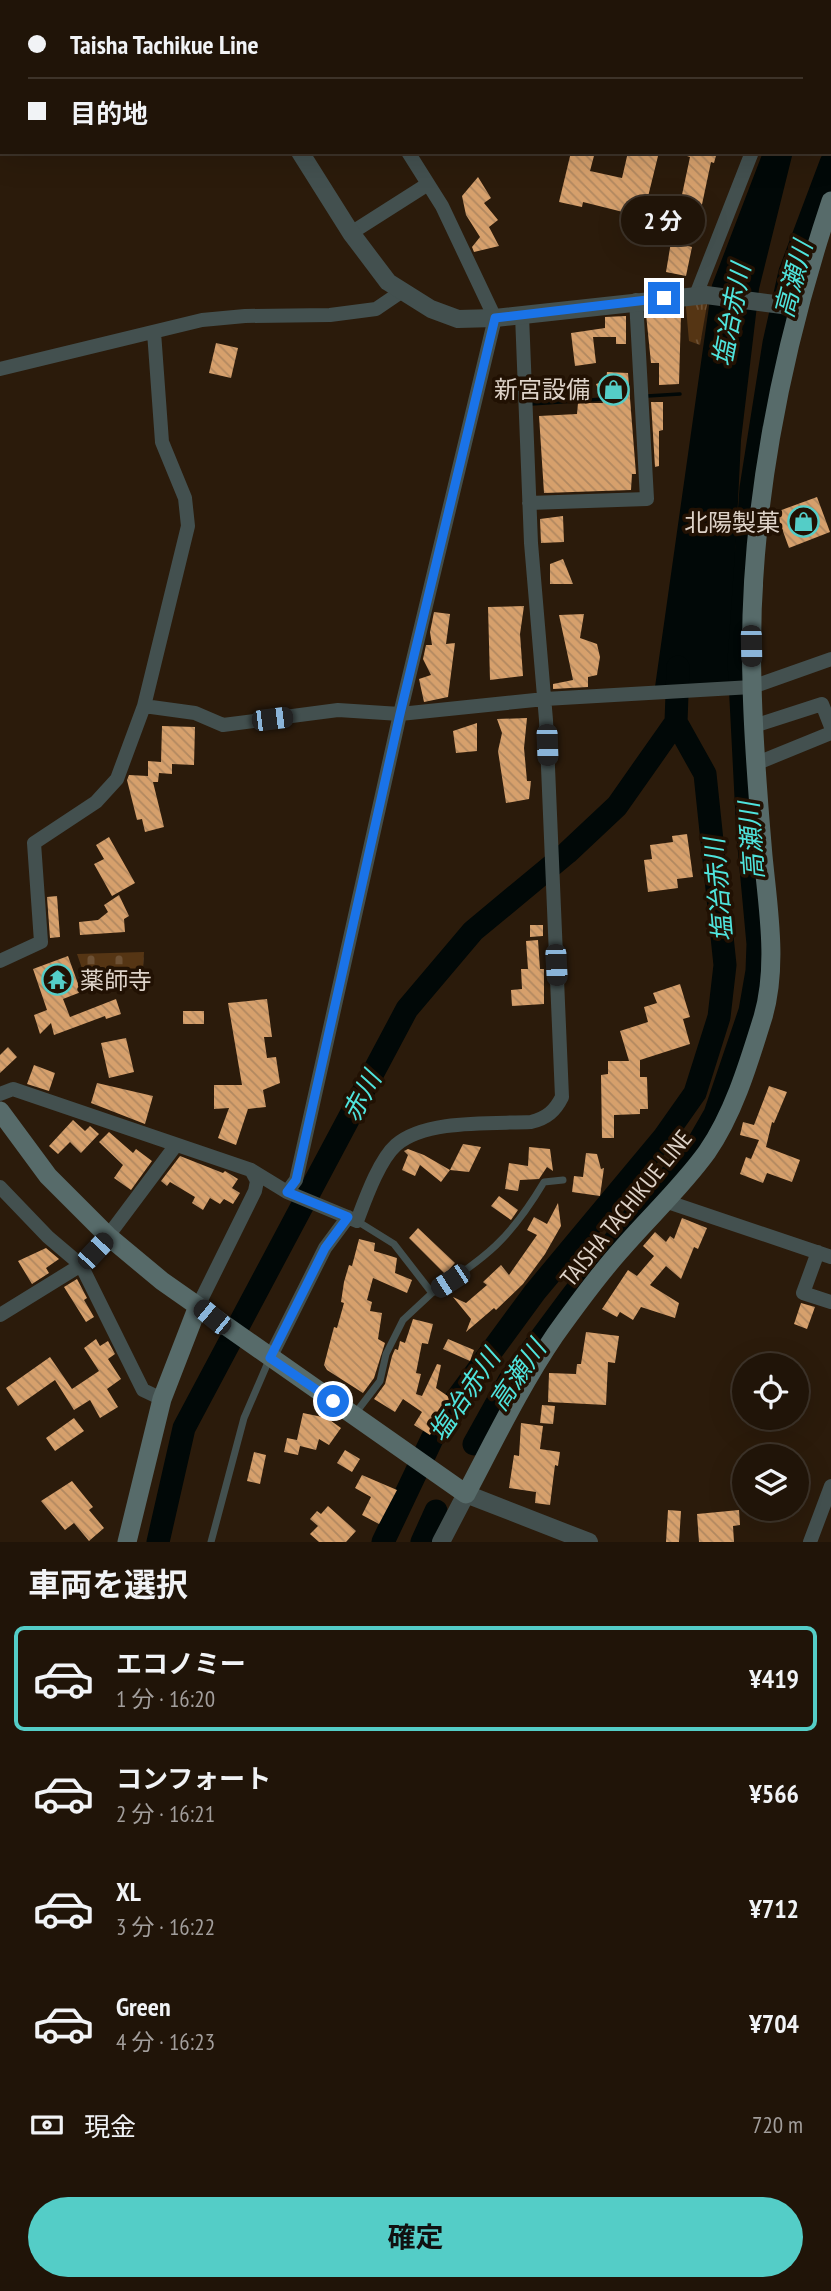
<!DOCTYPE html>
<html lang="ja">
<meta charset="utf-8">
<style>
:root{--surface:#201408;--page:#2d2116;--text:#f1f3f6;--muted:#a29e9c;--line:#3d3329;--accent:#54cdc7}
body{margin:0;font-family:"PT Sans Narrow","Noto Sans JP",sans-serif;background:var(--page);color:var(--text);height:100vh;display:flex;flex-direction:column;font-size:26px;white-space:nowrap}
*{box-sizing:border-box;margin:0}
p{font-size:23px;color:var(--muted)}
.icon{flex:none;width:38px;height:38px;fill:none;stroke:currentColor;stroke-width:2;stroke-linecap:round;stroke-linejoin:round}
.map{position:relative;height:1542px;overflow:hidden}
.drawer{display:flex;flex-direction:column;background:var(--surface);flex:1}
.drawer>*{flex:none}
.guide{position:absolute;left:0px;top:0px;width:831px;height:154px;box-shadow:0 7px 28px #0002,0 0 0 2px var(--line);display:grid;align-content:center;height:154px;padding:0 28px;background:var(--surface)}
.tools{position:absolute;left:732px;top:1353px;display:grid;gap:14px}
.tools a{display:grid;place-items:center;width:77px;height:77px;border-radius:50%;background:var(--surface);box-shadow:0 7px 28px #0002,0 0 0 2px var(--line);font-size:35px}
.end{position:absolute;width:32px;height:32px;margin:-16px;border:9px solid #1a73e8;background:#fff;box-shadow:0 0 0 4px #fff}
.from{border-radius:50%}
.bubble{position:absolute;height:49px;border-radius:24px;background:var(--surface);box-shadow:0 7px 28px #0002,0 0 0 2px var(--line);font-size:23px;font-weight:700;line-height:49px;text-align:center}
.car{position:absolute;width:21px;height:42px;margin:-21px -10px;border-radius:9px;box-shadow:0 0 5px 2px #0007;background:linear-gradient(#222 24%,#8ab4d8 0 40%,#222 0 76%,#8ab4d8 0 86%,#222 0)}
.guide b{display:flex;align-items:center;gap:24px;height:66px;font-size:26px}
.guide b+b{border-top:2px solid var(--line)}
.guide i{width:18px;height:18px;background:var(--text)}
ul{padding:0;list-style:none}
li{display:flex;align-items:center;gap:21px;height:105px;margin:0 14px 10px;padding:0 14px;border:4px solid transparent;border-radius:10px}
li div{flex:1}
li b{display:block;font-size:26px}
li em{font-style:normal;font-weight:700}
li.current{border-color:var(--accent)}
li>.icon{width:63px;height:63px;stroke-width:1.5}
h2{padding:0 28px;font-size:32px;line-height:84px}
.pay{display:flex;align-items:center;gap:18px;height:77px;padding:0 28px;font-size:26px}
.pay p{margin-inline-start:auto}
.action{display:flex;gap:14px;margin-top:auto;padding:14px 28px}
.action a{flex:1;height:80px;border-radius:42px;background:var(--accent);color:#111;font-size:28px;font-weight:700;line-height:80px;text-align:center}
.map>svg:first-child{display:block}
.grass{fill:#553514}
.cemetery{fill:url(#cemetery-stones)}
.park{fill:url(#park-tufts)}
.water{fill:#010807}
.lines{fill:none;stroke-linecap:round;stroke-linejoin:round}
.stream{stroke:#010807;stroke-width:3.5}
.river{stroke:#010807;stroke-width:23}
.building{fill:url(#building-back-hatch)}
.service{stroke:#43504f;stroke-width:7}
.minor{stroke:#43504f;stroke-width:14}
.tertiary{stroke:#43504f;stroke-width:18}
.secondary{stroke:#576b6a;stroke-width:19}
.route{stroke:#1a73e8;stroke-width:9}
.labels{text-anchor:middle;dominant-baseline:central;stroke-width:7;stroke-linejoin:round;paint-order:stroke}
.poi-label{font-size:24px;fill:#ddd2c8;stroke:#211103;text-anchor:end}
.street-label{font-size:24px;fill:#ddd2c8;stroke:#211103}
.water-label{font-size:26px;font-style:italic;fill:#4fe4dd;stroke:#211103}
</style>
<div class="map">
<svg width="831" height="1542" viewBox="0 0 831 1542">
<defs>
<pattern id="cemetery-stones" width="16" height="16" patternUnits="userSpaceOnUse" patternTransform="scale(1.75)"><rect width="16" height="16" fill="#553514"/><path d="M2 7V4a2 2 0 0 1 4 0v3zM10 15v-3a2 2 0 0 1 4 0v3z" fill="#6d5135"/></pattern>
<pattern id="park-tufts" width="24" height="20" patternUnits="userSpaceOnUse" patternTransform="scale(1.75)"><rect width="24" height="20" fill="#553514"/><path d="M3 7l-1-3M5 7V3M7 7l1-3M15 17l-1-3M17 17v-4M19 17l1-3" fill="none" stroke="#6d5135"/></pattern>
<pattern id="building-back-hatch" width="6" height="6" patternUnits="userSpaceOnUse" patternTransform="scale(1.75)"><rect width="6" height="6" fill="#d6a06c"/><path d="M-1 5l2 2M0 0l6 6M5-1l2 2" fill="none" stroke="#b18860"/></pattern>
</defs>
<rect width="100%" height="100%" fill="#2b1b0b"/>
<path class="grass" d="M598,0H787L598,2Z"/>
<path class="cemetery" d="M144,952L142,989L109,988V979L85,977L77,954Z"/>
<path class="park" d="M685,296L708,299L700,345L689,341Z"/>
<path class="water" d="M763,152H793L759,289L741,440L729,684L655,687L712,285Z"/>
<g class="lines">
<path class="stream" d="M647,396L680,394
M531,404L604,399"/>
<path class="river" d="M474,1444L509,1381L569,1300L626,1226L696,1147L715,1114L750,1011L757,971L758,944L748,836L739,661L751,488L774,343L790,272L831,163
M158,1542L184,1428L407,1009L473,931L567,853L617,806L676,722
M383,1542L441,1420L535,1292L664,1137L695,1093L719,1017L725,965L705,774L676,722L678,667
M422,1542L436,1511"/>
</g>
<path class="building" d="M571,152H595L590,171L622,178L628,152H659L643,217L583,202L582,207L559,202Z
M687,152H717L714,163L711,162L697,228L676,223L690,157L687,156Z
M478,177L491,198L484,203L498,220L489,227L499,246L474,252L472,247L480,237L466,215L462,196Z
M671,242L692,247L686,276L666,272Z
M646,314H681L679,384L659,385V363H651Z
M626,316V344H616V337H593L596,363L575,366L571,333L605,328V317Z
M216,343L238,348L231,378L209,373Z
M607,372L628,373L636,474H632L631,490L544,493L539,416L577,414L578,403H603L596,384L606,381Z
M651,402H663V430L659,431V466L655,467Z
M817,497L830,532L789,548L776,512Z
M563,516L564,542L541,543L540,519Z
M563,559L573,584H550V564Z
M524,606L520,634L523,676L490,680L488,607Z
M434,612L450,614L446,644L455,643L448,697L424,702L419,679L431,675L423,659L426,645H432L430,632Z
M584,614L580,638L597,644L600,657L597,675L588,677V687L553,689V684L573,680L559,615Z
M527,718L524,748L527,781H531L529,799L506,803L498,751L502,733L497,719Z
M477,723V751L456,753L453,731Z
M162,726L195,727L194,765L172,764V774L159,773L158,782H153L164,827L145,832L142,819L137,820L127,780L129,775L148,776V761L161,762Z
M687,834L693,877L677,879L678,888L648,892L644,860L652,859L650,845L673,842L672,836Z
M109,837L135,883L112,896L94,864L104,859L96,845Z
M119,895L129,916L124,919L125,932L80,935L79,922L98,920L108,912L104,905Z
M57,896L60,937L50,938L47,897Z
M530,925H543V936L530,937Z
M538,940L540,969H544V1004L512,1006L511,990L522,989L521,969H528L526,941Z
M68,956L81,992L63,999L70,1017L116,999L121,1014L106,1019L105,1016L54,1035L51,1023L40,1034L34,1015L47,1010L33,969Z
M680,984L690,1017L683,1019L690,1044L640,1060V1077H647L648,1109H640V1114L614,1115V1138H602L601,1075L608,1074V1061H629L620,1031L648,1022L644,1007L657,1003L653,993Z
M267,999L272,1037H264L267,1058L276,1057L280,1083L263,1090L266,1107L248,1109L236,1145L218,1138L229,1108L214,1109V1085H242L228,1003Z
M183,1011H204V1024H183Z
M126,1038L134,1072L109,1078L101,1043Z
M8,1047L17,1057L0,1073V1055Z
M34,1065L55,1073L49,1091L27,1084Z
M97,1083L153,1096L145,1124L91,1103Z
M769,1086L787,1092L774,1123L772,1122L766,1147L800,1160L792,1182L767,1173L763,1183L740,1174L746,1157L751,1159L759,1140L740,1135L743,1122L754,1125Z
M73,1120L85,1131L90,1126L99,1134L81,1153L70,1142L58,1154L49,1146Z
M109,1132L133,1153L136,1149L152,1161L131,1190L114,1178L123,1165L99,1142Z
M463,1144L481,1147L469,1172L450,1170Z
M529,1147L550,1149L553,1171L547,1167L539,1179L520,1180L518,1191L505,1189L509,1163L528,1166Z
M408,1149L424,1155L450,1170L441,1182L420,1165L415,1176L402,1170L408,1155L404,1151Z
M586,1153L597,1154L601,1169L604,1168L600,1196L572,1192L574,1176L583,1177Z
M180,1156L223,1173L225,1171L238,1179L232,1188L240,1193L233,1204L224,1199L220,1204L210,1198L203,1210L192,1203L195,1197L170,1182L167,1186L161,1181Z
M499,1196L518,1210L511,1220L491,1206Z
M558,1203L561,1226L545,1254L523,1284L496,1310L494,1308L466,1332L471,1319L453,1297L466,1303L487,1285L483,1282L501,1265L509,1275L537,1235L527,1230L534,1217L547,1224Z
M682,1218L707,1228L698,1249L694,1247L681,1279L666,1266L650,1285L679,1303L675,1318L641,1307L633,1320L620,1312L617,1317L602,1309L628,1270L637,1276L654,1256L643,1246L655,1232L666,1242L670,1236L674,1239Z
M418,1228L455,1263L445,1274L409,1238Z
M359,1239L375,1243L374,1251L397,1258L395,1273L412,1280L407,1293L373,1278L367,1300L372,1302L370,1311L382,1313L378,1339L385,1343L374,1378L363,1393L327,1370L324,1365L334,1327L337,1328L344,1303L341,1302L344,1282L349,1265L352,1266Z
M46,1248L59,1259L46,1268L49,1273L32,1284L18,1261Z
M77,1279L87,1298L84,1300L94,1317L86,1322L64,1287Z
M801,1303L815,1307L807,1329L794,1324Z
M413,1319L433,1324L428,1344L422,1343L416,1373L421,1374L416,1394L422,1396L437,1364L441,1365L436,1388L452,1399L430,1435L414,1425L422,1412L403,1399L395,1412L374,1399L385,1384L392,1356L395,1349L398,1350L400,1341L405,1343Z
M586,1332L619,1336L615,1363L608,1362L606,1405L548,1402L549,1373L576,1374L577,1364H581Z
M96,1339L100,1346L108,1341L115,1354L108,1359L121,1379L107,1389L118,1407L100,1418L90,1400L74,1410L55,1380L18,1406L6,1388L50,1357L72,1389L99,1371L84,1348Z
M448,1339L474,1350L470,1361L443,1349Z
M542,1405L555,1406L553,1424L540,1423Z
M303,1413L327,1418L341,1428L329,1445L319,1439L316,1450L300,1446L298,1455L284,1452L287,1438L297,1440Z
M74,1418L84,1431L55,1451L46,1438Z
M521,1423L543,1426L540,1449L560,1452L558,1466L555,1465L550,1505L535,1503L536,1492L509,1488L514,1455L519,1456Z
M345,1450L360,1459L352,1472L337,1463Z
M254,1452L266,1455L260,1484L247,1481Z
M362,1475L397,1490L379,1524L362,1515L371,1497L355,1488Z
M72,1481L93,1507L89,1510L104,1528L89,1541L74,1523L65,1530L41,1501Z
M328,1506L356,1531L346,1542H319L310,1534L318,1526L310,1519L317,1511L321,1514Z
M668,1510L681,1511L679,1542H666Z
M739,1510L740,1525L733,1526L734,1542H699L697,1514Z"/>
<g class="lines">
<path class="service" d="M432,1293C487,1257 510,1239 544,1182L563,1180
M354,1415L380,1381L386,1354L403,1320L432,1293L394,1244L357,1221
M211,1542L244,1418L269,1360"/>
<path class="minor" d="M312,0L313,2
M810,2V0
M351,233L428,184
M696,295L752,152
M0,369L202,320L245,316L330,315L376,309L401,292
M529,503L647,499L636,300
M144,706L195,713L223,725L338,710L400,714L545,699L752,687L831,659
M754,726L822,704L831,727
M755,764L831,733
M0,961L41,942L34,843L96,802L117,779L144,706L188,526L185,498L162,442L154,332
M0,1094L13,1089L251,1170L287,1192L357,1221C365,1200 379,1160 396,1145C426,1119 492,1124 531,1122C547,1118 555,1111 562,1097L546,720L531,543L522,315
M0,1187L48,1237L81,1265L143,1390L162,1399
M287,1192L296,1180L400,714L495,318L442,206L408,152
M665,1201L831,1257
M818,1252L803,1293L831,1302
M198,1306L255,1191L257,1181L251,1170
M0,1315L81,1265L108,1236L176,1145
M270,1358L325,1248L348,1217
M810,1542L831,1486"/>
<path class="tertiary" d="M249,0V2
M300,152L351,233L388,282L431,309L458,319L495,318L706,295L797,307
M441,1542L466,1494L589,1542"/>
<path class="secondary" d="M0,1111L48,1176L108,1236L162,1281L466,1494C494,1441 521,1385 555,1335C575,1307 596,1278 619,1252C648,1218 681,1188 707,1152C734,1113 749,1062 763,1017C778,966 768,908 763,856C758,798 753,740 752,682C747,520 780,353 831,201
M127,1542L162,1399L198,1306"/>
</g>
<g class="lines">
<path class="route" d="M333,1401L270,1358L325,1248L348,1217L287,1192L296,1180L400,714L495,318L664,298"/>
</g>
<defs>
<symbol id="shop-ring" viewBox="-11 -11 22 22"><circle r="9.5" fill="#211103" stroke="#54cdc7" stroke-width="1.5"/><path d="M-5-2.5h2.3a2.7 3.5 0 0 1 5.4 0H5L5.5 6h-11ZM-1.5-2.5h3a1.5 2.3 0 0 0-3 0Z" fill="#54cdc7"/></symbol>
<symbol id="temple-ring" viewBox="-11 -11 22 22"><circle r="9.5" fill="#211103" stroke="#54cdc7" stroke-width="1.5"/><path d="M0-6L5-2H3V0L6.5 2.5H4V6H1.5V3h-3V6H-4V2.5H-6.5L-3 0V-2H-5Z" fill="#54cdc7"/></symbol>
</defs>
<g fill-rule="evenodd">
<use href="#shop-ring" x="596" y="372" width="35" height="35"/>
<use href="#shop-ring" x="786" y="504" width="35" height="35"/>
<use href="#temple-ring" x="40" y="962" width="35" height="35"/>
</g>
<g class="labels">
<g class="poi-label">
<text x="590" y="389">新宮設備</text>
<text x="780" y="522">北陽製菓</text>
<text x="80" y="980" text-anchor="start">薬師寺</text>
</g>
<g class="street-label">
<text transform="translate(626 1208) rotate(-51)">TAISHA TACHIKUE LINE</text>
</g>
<g class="water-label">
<text transform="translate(793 279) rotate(-75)">高瀬川</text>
<text transform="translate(731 315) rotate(-79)">塩冶赤川</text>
<text transform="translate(751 841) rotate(-94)">高瀬川</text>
<text transform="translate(718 890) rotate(-95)">塩冶赤川</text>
<text transform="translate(361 1096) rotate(-62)">赤川</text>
<text transform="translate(517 1375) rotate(-56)">高瀬川</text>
<text transform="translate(464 1395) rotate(-56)">塩冶赤川</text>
</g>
</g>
</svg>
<div class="tools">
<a><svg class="icon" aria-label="locate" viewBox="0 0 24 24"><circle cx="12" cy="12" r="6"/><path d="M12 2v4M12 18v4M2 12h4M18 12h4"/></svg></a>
<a><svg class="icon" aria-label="layers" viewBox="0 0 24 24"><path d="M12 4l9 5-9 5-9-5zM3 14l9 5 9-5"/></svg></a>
</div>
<i class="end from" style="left:333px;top:1401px"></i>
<i class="end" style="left:664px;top:298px"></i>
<div class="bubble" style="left:621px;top:196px;width:84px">2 分</div>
<i class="car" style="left:751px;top:646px;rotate:179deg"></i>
<i class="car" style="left:272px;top:719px;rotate:83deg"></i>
<i class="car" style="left:547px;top:745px;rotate:178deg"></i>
<i class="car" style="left:556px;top:965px;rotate:177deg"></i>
<i class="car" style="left:95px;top:1251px;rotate:43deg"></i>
<i class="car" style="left:450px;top:1281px;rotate:237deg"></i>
<i class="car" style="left:212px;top:1317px;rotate:309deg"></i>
<div class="guide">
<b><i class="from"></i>Taisha Tachikue Line</b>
<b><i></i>目的地</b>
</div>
</div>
<section class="drawer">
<h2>車両を選択</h2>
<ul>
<li class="current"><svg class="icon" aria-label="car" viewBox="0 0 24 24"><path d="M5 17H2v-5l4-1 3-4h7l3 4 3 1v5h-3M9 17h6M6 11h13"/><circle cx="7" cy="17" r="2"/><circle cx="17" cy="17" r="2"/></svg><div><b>エコノミー</b><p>1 分 · 16:20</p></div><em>¥419</em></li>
<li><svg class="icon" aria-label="car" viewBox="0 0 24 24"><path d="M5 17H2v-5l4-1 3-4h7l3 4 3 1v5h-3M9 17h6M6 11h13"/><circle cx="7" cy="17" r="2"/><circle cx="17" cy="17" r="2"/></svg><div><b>コンフォート</b><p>2 分 · 16:21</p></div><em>¥566</em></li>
<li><svg class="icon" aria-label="car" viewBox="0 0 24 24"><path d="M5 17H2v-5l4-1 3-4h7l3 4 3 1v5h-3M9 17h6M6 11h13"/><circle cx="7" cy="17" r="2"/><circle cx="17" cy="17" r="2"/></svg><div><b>XL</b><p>3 分 · 16:22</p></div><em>¥712</em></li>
<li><svg class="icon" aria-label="car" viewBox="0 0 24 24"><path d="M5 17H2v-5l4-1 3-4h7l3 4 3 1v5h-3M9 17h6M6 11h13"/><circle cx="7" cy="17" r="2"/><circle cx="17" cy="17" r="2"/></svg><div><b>Green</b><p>4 分 · 16:23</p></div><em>¥704</em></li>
</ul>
<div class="pay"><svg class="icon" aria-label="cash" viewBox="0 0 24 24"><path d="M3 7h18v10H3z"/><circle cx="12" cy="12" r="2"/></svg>現金<p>720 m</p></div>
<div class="action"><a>確定</a></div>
</section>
